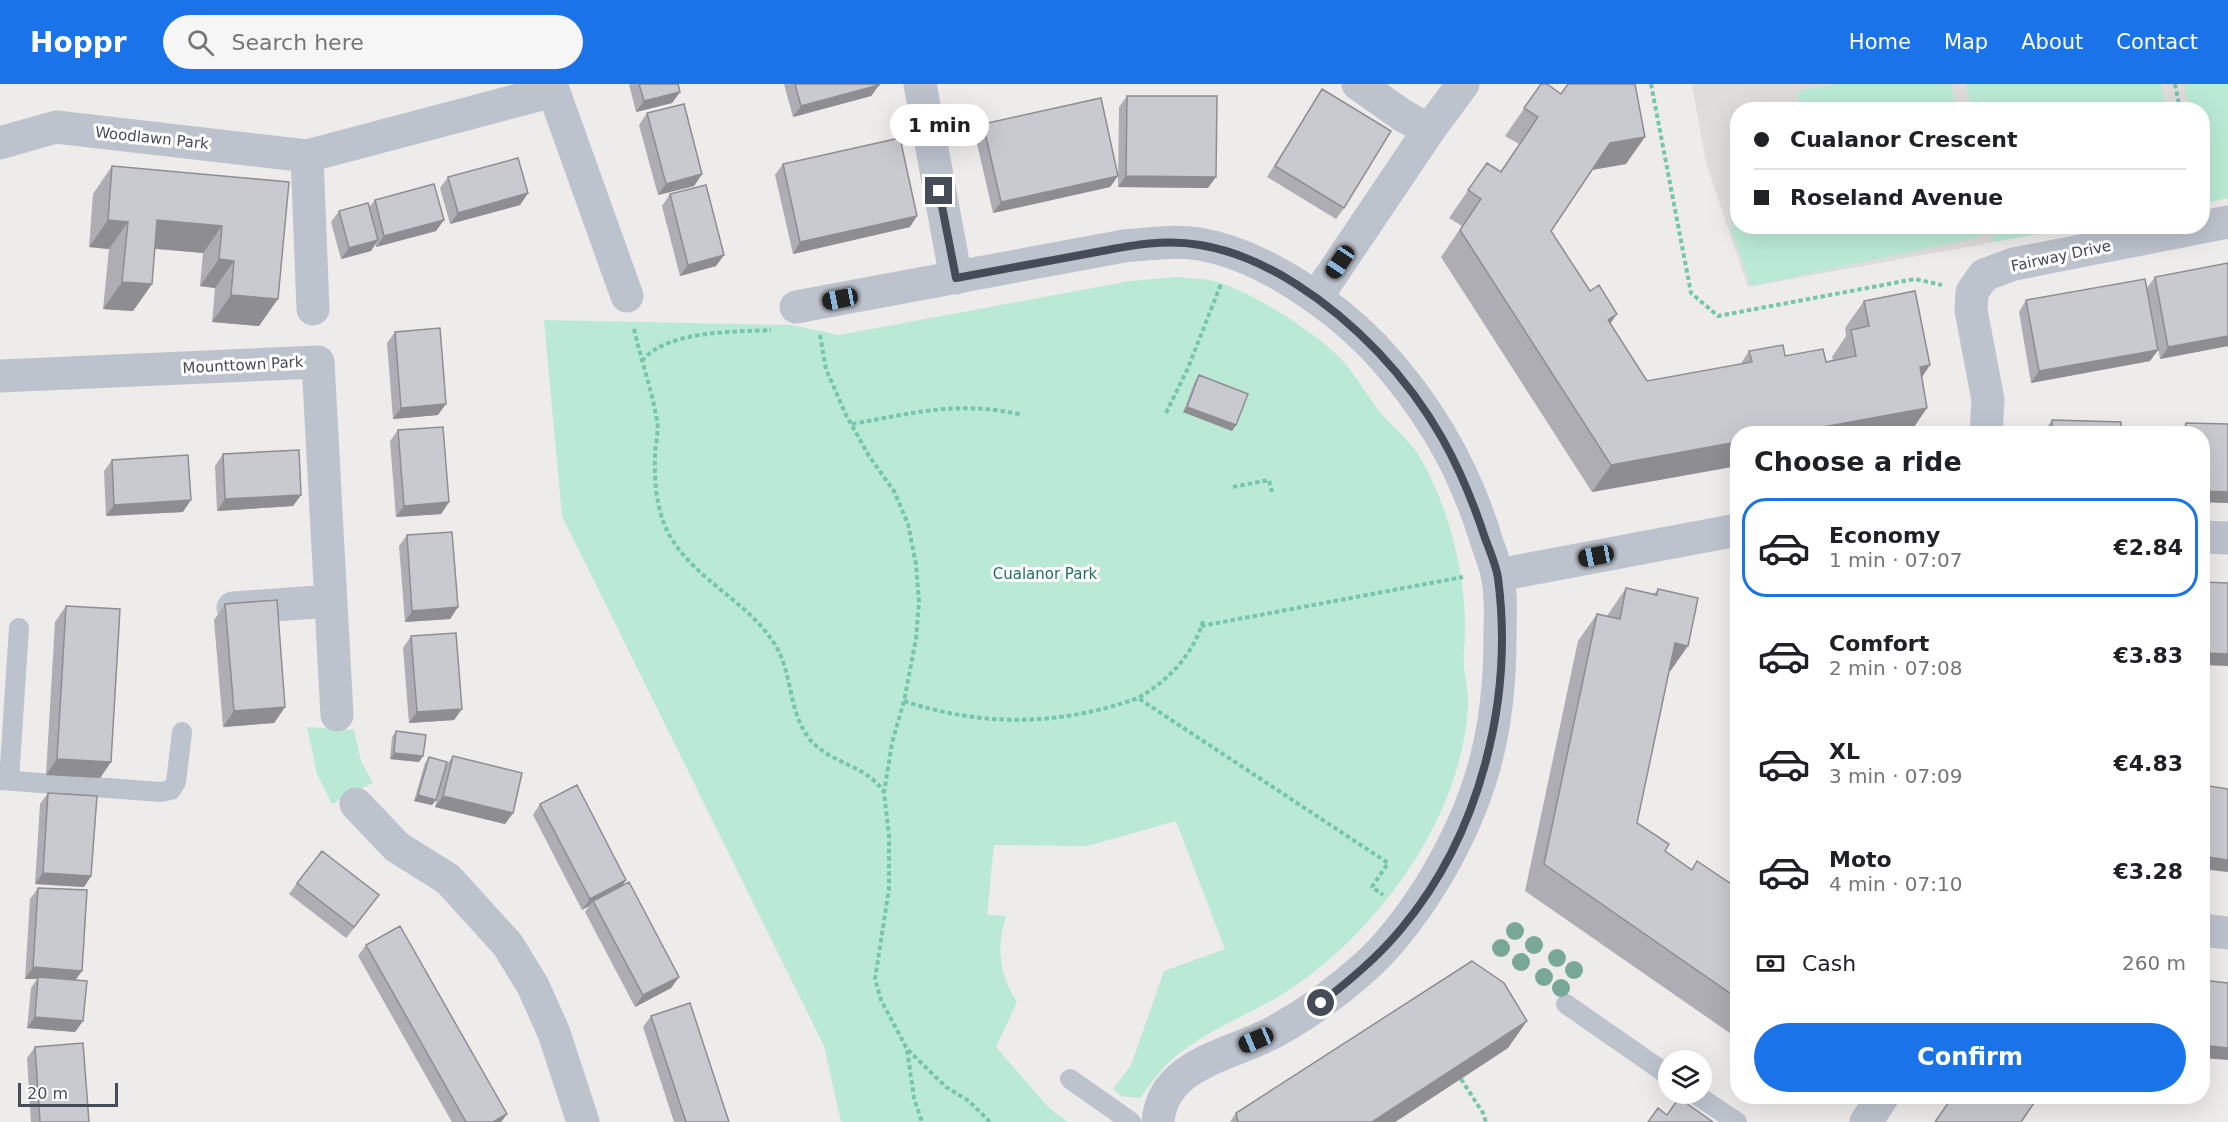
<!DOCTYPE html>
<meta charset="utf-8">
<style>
:root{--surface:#fff;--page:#f6f6f6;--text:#202124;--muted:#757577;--line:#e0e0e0;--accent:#1a73e8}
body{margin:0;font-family:"DejaVu Sans",sans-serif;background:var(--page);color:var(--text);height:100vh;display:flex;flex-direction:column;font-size:22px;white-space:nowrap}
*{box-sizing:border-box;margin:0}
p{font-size:20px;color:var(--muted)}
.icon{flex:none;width:33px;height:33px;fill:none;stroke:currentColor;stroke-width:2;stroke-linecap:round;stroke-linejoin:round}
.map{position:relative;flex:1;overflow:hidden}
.drawer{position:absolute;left:1730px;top:342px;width:480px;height:678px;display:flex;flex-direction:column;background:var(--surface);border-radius:24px;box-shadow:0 6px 24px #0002}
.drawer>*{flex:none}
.banner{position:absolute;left:1730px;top:18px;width:480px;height:132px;border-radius:24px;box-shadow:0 6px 24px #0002;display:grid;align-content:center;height:132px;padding:0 24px;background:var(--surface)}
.fabs{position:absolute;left:1658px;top:966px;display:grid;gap:12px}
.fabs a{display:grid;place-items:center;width:54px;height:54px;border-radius:50%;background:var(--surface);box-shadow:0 6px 24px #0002;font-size:30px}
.scale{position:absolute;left:18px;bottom:15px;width:100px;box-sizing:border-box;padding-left:6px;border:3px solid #454b57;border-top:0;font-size:16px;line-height:21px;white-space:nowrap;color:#454b57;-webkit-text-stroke:4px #fff;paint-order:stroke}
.end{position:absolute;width:27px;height:27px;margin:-14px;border:8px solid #454b57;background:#fff;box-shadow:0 0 0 3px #fff}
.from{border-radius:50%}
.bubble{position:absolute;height:42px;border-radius:21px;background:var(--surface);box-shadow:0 6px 24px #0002;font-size:20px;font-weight:700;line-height:42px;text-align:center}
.car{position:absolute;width:18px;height:36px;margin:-18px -9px;border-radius:8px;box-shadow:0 0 4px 2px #0007;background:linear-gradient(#222 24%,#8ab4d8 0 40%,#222 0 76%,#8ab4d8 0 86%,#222 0)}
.banner b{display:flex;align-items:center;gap:21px;height:57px;font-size:22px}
.banner b+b{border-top:2px solid var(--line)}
.banner i{width:15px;height:15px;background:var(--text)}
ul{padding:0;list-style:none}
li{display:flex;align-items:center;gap:18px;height:99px;margin:0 12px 9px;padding:0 12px;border:3px solid transparent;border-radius:24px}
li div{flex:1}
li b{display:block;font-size:22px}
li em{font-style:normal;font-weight:700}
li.active{border-color:var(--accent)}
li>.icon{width:54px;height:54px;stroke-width:1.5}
h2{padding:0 24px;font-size:27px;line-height:72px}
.pay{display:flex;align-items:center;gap:15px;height:66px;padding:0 24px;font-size:22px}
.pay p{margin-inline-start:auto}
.primary-button{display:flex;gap:12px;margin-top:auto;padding:12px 24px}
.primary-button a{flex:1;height:69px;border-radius:36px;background:var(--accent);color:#fff;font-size:24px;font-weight:700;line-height:69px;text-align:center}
header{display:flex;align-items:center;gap:36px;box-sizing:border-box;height:84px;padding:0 30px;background:var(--accent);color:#fff}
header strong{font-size:28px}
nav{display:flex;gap:33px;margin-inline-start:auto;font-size:21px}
.search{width:420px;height:54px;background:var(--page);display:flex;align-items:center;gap:15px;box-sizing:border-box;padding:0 21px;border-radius:33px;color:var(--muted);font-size:22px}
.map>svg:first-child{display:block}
.education{fill:#dfdddc}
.green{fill:#baead5}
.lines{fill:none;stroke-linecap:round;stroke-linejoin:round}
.path{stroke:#75c6ab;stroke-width:4;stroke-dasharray:4.5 3;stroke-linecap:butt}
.lane{stroke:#bdc3cd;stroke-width:20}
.street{stroke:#bdc3cd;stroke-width:33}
.tree{fill:#7aa898}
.wall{fill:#adadb3}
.shaded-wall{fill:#8d8d92}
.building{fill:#c9c9d0;stroke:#8d8d92;stroke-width:1.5}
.route{stroke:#454b57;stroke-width:8}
.labels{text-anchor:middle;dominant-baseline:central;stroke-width:6;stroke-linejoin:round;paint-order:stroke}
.street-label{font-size:15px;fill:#454b57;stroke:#fff}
.park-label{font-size:15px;fill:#1c7255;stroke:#fff}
</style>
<header>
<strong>Hoppr</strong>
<div class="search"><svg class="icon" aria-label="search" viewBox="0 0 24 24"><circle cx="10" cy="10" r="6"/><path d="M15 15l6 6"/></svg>Search here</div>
<nav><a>Home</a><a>Map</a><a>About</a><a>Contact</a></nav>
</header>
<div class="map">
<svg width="2228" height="1038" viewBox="0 0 2228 1038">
<rect width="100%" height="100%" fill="#eeebeb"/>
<path class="education" d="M1692,0H2228V114L2202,119V26H1737V142L2076,143L1748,203L1706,79Z"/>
<path class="green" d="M1834,0H1951L1956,25H1801L1797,7Z
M1966,0H2161L2166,25H1971Z
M2184,0H2228V114L2207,118L2202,93V26L2189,25Z
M1737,89V142H1977L1979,153L1751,202L1731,146Z
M1990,143V142L2074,143L1993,158Z
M1176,193C1186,194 1198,194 1209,196C1244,202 1317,249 1341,275C1359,294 1370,319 1388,337C1398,347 1410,358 1418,370C1451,425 1470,504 1464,567C1462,586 1469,603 1468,622C1462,735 1375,853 1281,911C1247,932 1207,946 1176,972C1161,984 1151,999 1140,1014L1121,1012L1113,1005L1131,981L1164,887L1225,865L1176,737L1087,762L994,761L987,831L1006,832C996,863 999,891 1017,918L996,963L1049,1024L1068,1038H841L824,962L562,432L544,236L792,241L839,251L1130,197Z
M307,643L354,646L361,677L373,699L332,720L317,690Z"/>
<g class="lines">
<path class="path" d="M1651,0L1691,209L1718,232L1915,195L1942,201
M2175,0L2180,26
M634,245C641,276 652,306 657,337C659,347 656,359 655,369C654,398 656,431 673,457C701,500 752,520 777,564C792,591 789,627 808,653C828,680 866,680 884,708
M820,251L826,285L846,331L869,372L894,407L908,440L916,480L919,518L916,555L904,617L892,659L884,709L889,751V805L875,895L881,916L907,965L914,1014L922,1038
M642,277C667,246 734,248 771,246
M1166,329L1188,284L1221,200
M852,340C914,329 959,316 1023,331
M1233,403L1269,396L1272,408
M1203,537C1193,571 1168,597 1138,614L1388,779L1372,803L1383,811
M1201,542L1463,493
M904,617C982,643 1060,642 1138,614
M908,966L946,1003L969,1017L990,1038
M1461,995L1483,1029L1486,1038"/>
<path class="lane" d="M0,696L161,708L171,706L176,698L182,648
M9,696L19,544
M1566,920L1668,991
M1070,995L1131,1038
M1695,1010L1737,1038"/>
<path class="street" d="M551,0L627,212
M920,0L956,194
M1429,46L1463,0
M0,59L56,43L307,72L553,7
M307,72L313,225
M1316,214L1429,46L1402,31L1358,0
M796,223L1124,162C1149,160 1174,156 1199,160C1261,170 1331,219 1374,263C1425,318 1461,377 1484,449C1488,463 1494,476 1497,490C1502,510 1500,533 1500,553C1500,649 1481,719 1431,801C1412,831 1392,859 1365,883C1337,908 1307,930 1274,948C1232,971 1162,979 1158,1038
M0,292L318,278L337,631
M1986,350L1988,316L1971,226L1972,208L1984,191L2014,180L2228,138
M2202,453L2228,454
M1498,491L1737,446
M233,524L330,517
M356,720L397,763L448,795L508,861L533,902L554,949L583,1038
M2202,846L2228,849
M1866,1038L1883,1012"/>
</g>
<g class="tree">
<circle cx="1515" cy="847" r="9"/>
<circle cx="1534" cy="861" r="9"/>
<circle cx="1501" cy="864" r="9"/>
<circle cx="1557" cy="874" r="9"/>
<circle cx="1521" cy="878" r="9"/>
<circle cx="1574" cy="886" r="9"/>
<circle cx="1544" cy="893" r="9"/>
<circle cx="1561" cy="904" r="9"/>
</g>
<path class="wall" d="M629,0H678L680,8L672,19L636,28Z
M784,0H878L879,1L871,12L793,33Z
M1541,0L1626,80L1592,86L1551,147L1647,297L1740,281L1749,267L1826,278L1833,276L1832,273L1846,252L1845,244L1864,217L1930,281L1922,293L1927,324L1909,350H1737V382L1592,408L1441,173L1462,142L1449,134L1487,79L1500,88L1519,60L1505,52Z
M1322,5L1344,124L1336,135L1267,93Z
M1127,12L1208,104L1118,103L1119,23Z
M647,29L702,90L694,102L658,111L639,41Z
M983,40L1118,92L1110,103L993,129L975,51Z
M783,80L910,143L793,170L775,91Z
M112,82L289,98L259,242L212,238L215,204L200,202L203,169L155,165L152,200L133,227L103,225L109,165L89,163L93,110Z
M448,93L528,109L520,121L450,140L440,104Z
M670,110L724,171L716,182L680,192L662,122Z
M375,116L436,147L376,163L375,160L371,167L341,175L331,138L339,127L369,123Z
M2228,179V262L2160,275L2147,204L2155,193Z
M2026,216L2158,266L2150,277L2031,299L2019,228Z
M395,248L438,331L393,335L387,259Z
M1199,291L1236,341L1232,347L1183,328L1195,297Z
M2052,336L2121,350H2044V347Z
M2186,339L2228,340V419L2202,418V350H2178Z
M398,346L449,418L441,430L396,433L390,357Z
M223,370L301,411L293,422L217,427L215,382Z
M112,376L183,428L106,432L104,387Z
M407,451L458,523L450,535L405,538L399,462Z
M1626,504L1654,510L1658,505L1669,589L1637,739L1665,767L1692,785L1697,777L1737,804V954L1525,807L1578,557L1597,530L1607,532Z
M225,520L285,623L274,639L223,643L214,536Z
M66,522L111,678L100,694L46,691L55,538Z
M411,552L462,625L454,636L409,639L403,564Z
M396,647L423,672L419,678L390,675L392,653Z
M453,672L513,729L505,740L435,723L445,683Z
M429,673L436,716L432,721L414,717L425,679Z
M48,709L91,792L84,803L35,800L40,720Z
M540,720L626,796L622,802L679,893L671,904L635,923L585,828L589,822L582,826L533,731Z
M297,799L379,811L346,854L289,810Z
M38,804L82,887L75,896L83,937L75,948L27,944L31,904L37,895H25L30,815Z
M366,861L507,1030L501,1038H452L358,872Z
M651,932L729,1038H674L643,943Z
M35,963L89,1038H31L27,974Z
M1508,964L1395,1038H1230L1236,1029Z"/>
<path class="shaded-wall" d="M879,1L871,12L793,33L801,22Z
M680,8L672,19L636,28L644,17Z
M1645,53L1626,80L1591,86L1610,59Z
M702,90L694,102L658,111L666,100Z
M1118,92L1110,103L993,129L1001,118Z
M1126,92L1216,93L1208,104L1118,103Z
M528,109L520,121L450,140L458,129Z
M917,132L910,143L793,170L800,158Z
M108,136L128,138L109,165L89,163Z
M157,136L222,142L203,169L138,163Z
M444,136L436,147L376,163L384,152Z
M378,156L371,167L341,175L349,164Z
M724,171L716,182L680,192L688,181Z
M219,175L234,177L215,204L200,202Z
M122,198L152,200L133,227L103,225Z
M231,211L278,215L259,242L212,238Z
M1617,230L1598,257L1608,236Z
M2228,252V262L2160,275L2168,263Z
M2158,266L2150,277L2031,299L2039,287Z
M1930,281L1911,309L1920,283Z
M446,320L438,331L393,335L401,324Z
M1187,323L1236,341L1232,347L1183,328Z
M1927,324L1909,350H1785Z
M1737,358V382L1592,408L1611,381Z
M2202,407L2228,408V419L2202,418Z
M301,411L293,422L217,427L225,415Z
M191,416L183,428L106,432L114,421Z
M449,418L441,430L396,433L404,422Z
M458,523L450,535L405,538L412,527Z
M1675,559L1688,562L1669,589Z
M2202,569L2228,570V582L2202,581Z
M285,623L274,639L223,643L234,627Z
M462,625L454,636L409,639L417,628Z
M394,669L423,672L419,678L390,675Z
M57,675L111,678L100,694L46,691Z
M418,711L436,716L432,721L414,717Z
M443,712L513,729L505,740L435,723Z
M2202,772L2228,776V788L2202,785Z
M43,789L91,792L84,803L35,800Z
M626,796L618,807L593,817L589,822L582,826L590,815Z
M379,811L371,822L346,854L354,843Z
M33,883L82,887L74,898L38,893L37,895H25Z
M679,893L671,904L635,923L643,911Z
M35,933L83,937L75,948L27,944Z
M1527,937L1508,964L1395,1038H1372Z
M2202,961L2228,964V976L2202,974Z
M507,1030L501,1038H493Z"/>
<path class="building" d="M639,0H678L680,8L644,17Z
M795,0H878L879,1L801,22Z
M1541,0H1547L1561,10L1568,0H1635L1645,53L1610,59L1551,147L1590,207L1599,201L1617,230L1608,236L1647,297L1752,278L1749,267L1783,261L1785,272L1823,265L1826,278L1856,272L1851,246L1869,242L1864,217L1915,207L1930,281L1920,283L1927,324L1785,350H1737V358L1611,381L1460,146L1481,115L1468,106L1487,79L1501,88L1538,33L1524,24Z
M1322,5L1391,47L1344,124L1275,82Z
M1127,12H1217L1216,93L1126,92Z
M1101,14L1118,92L1001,118L983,40Z
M684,20L702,90L666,100L647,29Z
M900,54L917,132L800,158L783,80Z
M518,74L528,109L458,129L448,93Z
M112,82L289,98L278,215L231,211L234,177L219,175L222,142L157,136L152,200L122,198L128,138L108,136Z
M434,100L444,136L384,152L375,116Z
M706,101L724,171L688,181L670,110Z
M368,119L378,156L349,164L339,127Z
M2228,179V252L2168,263L2155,193Z
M2145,195L2158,266L2039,287L2026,216Z
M440,244L446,320L401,324L395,248Z
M1199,291L1248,310L1236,341L1187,323Z
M2052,336L2121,338V350H2052Z
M2186,339L2228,340V408L2202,407V350H2185Z
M443,343L449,418L404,422L398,346Z
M299,366L301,411L225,415L223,370Z
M188,371L191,416L114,421L112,376Z
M452,448L458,523L412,527L407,451Z
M2202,498L2228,499V570L2202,569Z
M1626,504L1657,511L1658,505L1698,514L1688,562L1675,559L1637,739L1669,760L1665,767L1692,786L1697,777L1737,804V914L1544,780L1597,530L1620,535Z
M277,516L285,623L234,627L225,520Z
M66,522L120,525L111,678L57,675Z
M456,549L462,625L417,628L411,552Z
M396,647L426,651L423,672L394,669Z
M453,672L522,689L513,729L443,712Z
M429,673L447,678L436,716L418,711Z
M577,701L626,796L590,815L540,720Z
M2202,701L2228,705V776L2202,772Z
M48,709L97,712L91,792L43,789Z
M322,767L379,811L354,843L297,799Z
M629,798L679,893L643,911L593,817Z
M38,804L87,806L82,887L33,883Z
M400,842L507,1030L493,1038H466L366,861Z
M1472,877L1504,899L1527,937L1372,1038H1238L1236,1029Z
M38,893L87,897L83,937L35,933Z
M2202,896L2228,899V964L2202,961Z
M690,919L729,1038H686L651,932Z
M83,959L89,1038H40L35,963Z
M1953,1012H2036L2038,1013L2021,1038H1935Z
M1679,1014L1713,1038H1648L1658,1024L1667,1031Z"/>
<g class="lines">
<path class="route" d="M939,107L956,194C999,186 1043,178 1086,170C1124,163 1161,154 1200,161C1267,172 1332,220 1378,268C1431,324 1461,381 1485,454C1490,467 1496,481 1498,494C1514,616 1480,751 1401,845C1378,873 1350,896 1321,919"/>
</g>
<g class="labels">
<g class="street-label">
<text transform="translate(152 54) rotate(6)">Woodlawn Park</text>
<text transform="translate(2061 172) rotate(-12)">Fairway Drive</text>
<text transform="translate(243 281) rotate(-3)">Mounttown Park</text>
</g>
<g class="park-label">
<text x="1045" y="490">Cualanor Park</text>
</g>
</g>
</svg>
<div class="fabs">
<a><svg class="icon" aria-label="layers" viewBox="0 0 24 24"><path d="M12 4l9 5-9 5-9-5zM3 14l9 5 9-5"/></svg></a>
</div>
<div class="scale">20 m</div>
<i class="end from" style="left:1321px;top:919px"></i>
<i class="end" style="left:939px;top:107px"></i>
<div class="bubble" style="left:890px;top:20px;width:99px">1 min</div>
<i class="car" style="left:1340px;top:178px;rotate:214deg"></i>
<i class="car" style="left:840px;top:215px;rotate:259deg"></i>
<i class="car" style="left:1596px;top:472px;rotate:259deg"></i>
<i class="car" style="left:1256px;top:956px;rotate:247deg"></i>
<div class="banner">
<b><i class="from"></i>Cualanor Crescent</b>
<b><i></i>Roseland Avenue</b>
</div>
<section class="drawer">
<h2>Choose a ride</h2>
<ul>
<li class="active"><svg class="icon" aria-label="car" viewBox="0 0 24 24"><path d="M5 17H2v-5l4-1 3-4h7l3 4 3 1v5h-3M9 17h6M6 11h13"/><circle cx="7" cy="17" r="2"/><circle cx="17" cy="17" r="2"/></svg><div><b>Economy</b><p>1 min · 07:07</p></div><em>€2.84</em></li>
<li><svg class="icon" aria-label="car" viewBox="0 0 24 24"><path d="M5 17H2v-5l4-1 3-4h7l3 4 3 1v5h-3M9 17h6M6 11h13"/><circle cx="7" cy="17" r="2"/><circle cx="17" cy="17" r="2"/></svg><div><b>Comfort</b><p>2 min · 07:08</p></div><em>€3.83</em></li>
<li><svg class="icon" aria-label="car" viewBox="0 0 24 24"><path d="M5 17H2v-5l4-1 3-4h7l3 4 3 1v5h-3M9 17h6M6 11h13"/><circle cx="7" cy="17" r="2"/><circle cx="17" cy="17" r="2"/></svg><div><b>XL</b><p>3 min · 07:09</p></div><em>€4.83</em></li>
<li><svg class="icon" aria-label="car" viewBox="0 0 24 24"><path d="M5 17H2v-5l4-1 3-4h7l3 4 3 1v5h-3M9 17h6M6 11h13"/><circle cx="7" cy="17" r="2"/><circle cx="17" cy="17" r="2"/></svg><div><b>Moto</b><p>4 min · 07:10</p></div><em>€3.28</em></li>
</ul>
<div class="pay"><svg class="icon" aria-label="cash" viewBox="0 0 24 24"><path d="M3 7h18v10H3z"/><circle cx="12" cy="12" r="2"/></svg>Cash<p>260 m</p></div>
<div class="primary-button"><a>Confirm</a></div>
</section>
</div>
